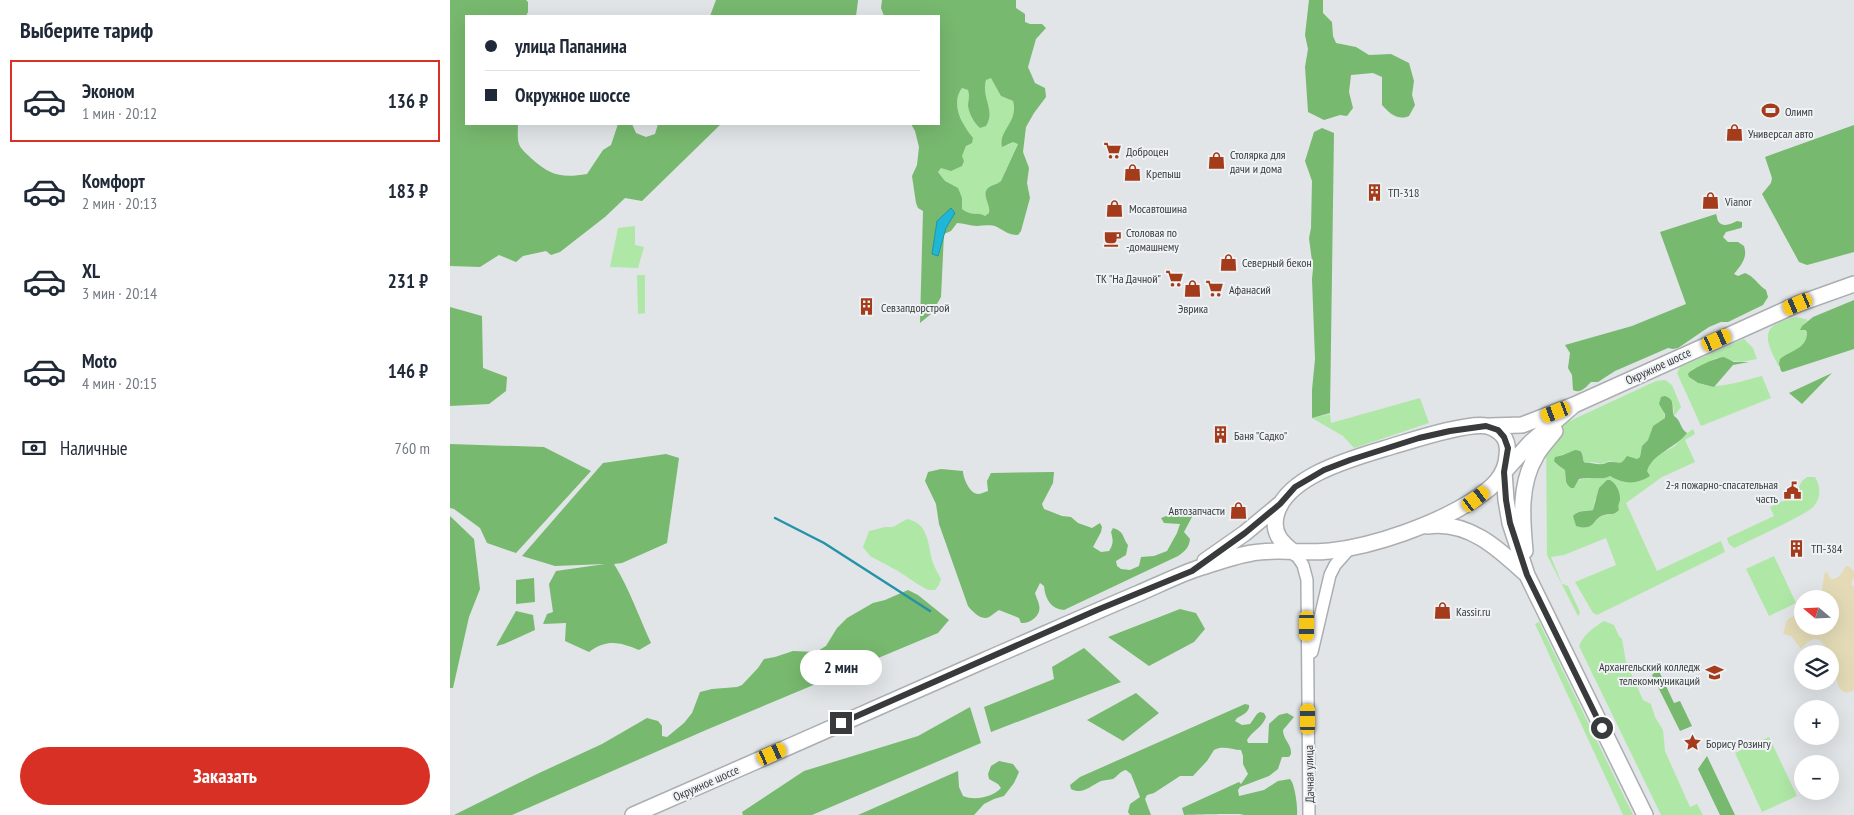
<!DOCTYPE html>
<html lang="ru">
<meta charset="utf-8">
<style>
:root{--surface:#fff;--page:#f6f6f7;--text:#1f2937;--muted:#747a83;--line:#e0e1e3;--accent:#d93025}
body{margin:0;font-family:"PT Sans Narrow",sans-serif;background:var(--page);color:var(--text);height:100vh;display:flex;flex-direction:column;font-size:19px;white-space:nowrap}
*{box-sizing:border-box;margin:0}
p{font-size:16px;color:var(--muted)}
.icon{flex:none;width:28px;height:28px;fill:none;stroke:currentColor;stroke-width:2;stroke-linecap:round;stroke-linejoin:round}
.map{position:relative;flex:1;overflow:hidden}
.panel{display:flex;flex-direction:column;background:var(--surface);width:450px}
.panel>*{flex:none}
.banner{position:absolute;left:15px;top:15px;width:475px;height:110px;border-radius:0px;box-shadow:0 5px 20px #0002;display:grid;align-content:center;height:110px;padding:0 20px;background:var(--surface)}
.needle{width:32px;rotate:289deg}
.buttons{position:absolute;left:1344px;top:590px;display:grid;gap:10px}
.buttons a{display:grid;place-items:center;width:45px;height:45px;border-radius:50%;background:var(--surface);box-shadow:0 5px 20px #0002;font-size:25px}
.end{position:absolute;width:22px;height:22px;margin:-11px;border:6px solid #383a3b;background:#fff;box-shadow:0 0 0 2px #fff}
.from{border-radius:50%}
.bubble{position:absolute;height:35px;border-radius:18px;background:var(--surface);box-shadow:0 5px 20px #0002;font-size:16px;font-weight:700;line-height:35px;text-align:center}
.car{position:absolute;width:15px;height:30px;margin:-15px -8px;border-radius:6px;box-shadow:0 0 4px 1px #0007;background:linear-gradient(#f5c518 24%,#345 0 40%,#f5c518 0 76%,#345 0 86%,#f5c518 0)}
.banner b{display:flex;align-items:center;gap:18px;height:48px;font-size:19px}
.banner b+b{border-top:1px solid var(--line)}
.banner i{width:12px;height:12px;background:var(--text)}
ul{padding:0;list-style:none}
li{display:flex;align-items:center;gap:15px;height:82px;margin:0 10px 8px;padding:0 10px;border:2px solid transparent;border-radius:0px}
li div{flex:1}
li b{display:block;font-size:19px}
li em{font-style:normal;font-weight:700}
li.active{border-color:var(--accent)}
li>.icon{width:45px;height:45px;stroke-width:1.5}
h2{padding:0 20px;font-size:22px;line-height:60px}
.pay{display:flex;align-items:center;gap:12px;height:55px;padding:0 20px;font-size:19px}
.pay p{margin-inline-start:auto}
.cta{display:flex;gap:10px;margin-top:auto;padding:10px 20px}
.cta a{flex:1;height:58px;border-radius:30px;background:var(--accent);color:#fff;font-size:20px;font-weight:700;line-height:58px;text-align:center}
main{display:flex;flex:1;min-height:0}
.map>svg:first-child{display:block}
.green{fill:#afe7a6;fill-rule:evenodd}
.forest{fill:#77b96e;fill-rule:evenodd}
.sand{fill:#e4dbb6}
.water{fill:#1eb7d8;stroke:#2692a9}
.lines{fill:none;stroke-linecap:round;stroke-linejoin:round}
.stream{stroke:#2692a9;stroke-width:2.5}
.minor-casing{stroke:#abaeb0;stroke-width:14}
.major-casing{stroke:#abaeb0;stroke-width:18}
.minor{stroke:#fff;stroke-width:11}
.major{stroke:#fff;stroke-width:15}
.route{stroke:#383a3b;stroke-width:6}
.labels{text-anchor:middle;dominant-baseline:central;stroke-width:4;stroke-linejoin:round;paint-order:stroke}
.poi-label{font-size:12px;fill:#383a3b;stroke:#eff2f4;text-anchor:start}
.street-label{font-size:12px;fill:#383a3b;stroke:#eff2f4}
</style>
<main>
<section class="panel">
<h2>Выберите тариф</h2>
<ul>
<li class="active"><svg class="icon" aria-label="car" viewBox="0 0 24 24"><path d="M5 17H2v-5l4-1 3-4h7l3 4 3 1v5h-3M9 17h6M6 11h13"/><circle cx="7" cy="17" r="2"/><circle cx="17" cy="17" r="2"/></svg><div><b>Эконом</b><p>1 мин · 20:12</p></div><em>136 ₽</em></li>
<li><svg class="icon" aria-label="car" viewBox="0 0 24 24"><path d="M5 17H2v-5l4-1 3-4h7l3 4 3 1v5h-3M9 17h6M6 11h13"/><circle cx="7" cy="17" r="2"/><circle cx="17" cy="17" r="2"/></svg><div><b>Комфорт</b><p>2 мин · 20:13</p></div><em>183 ₽</em></li>
<li><svg class="icon" aria-label="car" viewBox="0 0 24 24"><path d="M5 17H2v-5l4-1 3-4h7l3 4 3 1v5h-3M9 17h6M6 11h13"/><circle cx="7" cy="17" r="2"/><circle cx="17" cy="17" r="2"/></svg><div><b>XL</b><p>3 мин · 20:14</p></div><em>231 ₽</em></li>
<li><svg class="icon" aria-label="car" viewBox="0 0 24 24"><path d="M5 17H2v-5l4-1 3-4h7l3 4 3 1v5h-3M9 17h6M6 11h13"/><circle cx="7" cy="17" r="2"/><circle cx="17" cy="17" r="2"/></svg><div><b>Moto</b><p>4 мин · 20:15</p></div><em>146 ₽</em></li>
</ul>
<div class="pay"><svg class="icon" aria-label="cash" viewBox="0 0 24 24"><path d="M3 7h18v10H3z"/><circle cx="12" cy="12" r="2"/></svg>Наличные<p>760 m</p></div>
<div class="cta"><a>Заказать</a></div>
</section>
<div class="map">
<svg width="1404" height="815" viewBox="0 0 1404 815">
<rect width="100%" height="100%" fill="#e1e5e7"/>
<path class="green" d="M541,77L551,96L563,101L565,111L551,142L558,145L563,142L568,143L551,181C547,186 541,185 537,189C532,196 541,205 539,213L535,216C527,211 524,217 512,209L504,186L495,181L488,172C495,160 510,162 516,147C523,125 496,110 512,88L518,90C520,97 518,100 518,106C519,113 525,124 530,128L539,121C541,106 532,95 536,80Z
M185,226V245L194,247L188,268L160,267L168,228Z
M187,275H195V313L188,314Z
M1347,317L1358,320L1352,326L1353,330L1357,332C1357,346 1344,353 1332,358L1329,367C1314,338 1309,325 1347,317Z
M1294,339L1303,348L1307,359L1291,362L1266,358L1250,367L1243,369L1239,377C1258,395 1290,381 1312,376L1321,398L1251,426L1227,373L1230,367Z
M1215,380L1222,385L1231,407L1224,416L1223,403L1218,398L1214,412L1215,418L1203,426L1198,440L1192,446L1190,457L1187,459H1175L1170,464L1159,461L1152,464L1142,462L1135,463L1133,460V454L1128,450L1105,457L1108,466L1115,470V480L1124,488L1129,480C1141,476 1151,481 1160,476C1171,483 1179,482 1191,481L1200,464L1209,455L1225,446L1236,434L1243,429L1245,434L1235,440L1245,462L1212,477L1176,503L1207,571L1271,541L1275,552L1147,615L1143,613L1125,582L1166,565L1156,538L1114,555L1101,557L1112,584L1118,586L1129,610L1130,613L1128,616L1097,555L1096,432L1206,381ZM1168,491C1171,499 1166,512 1158,515C1157,516 1155,515 1154,515C1142,519 1145,532 1126,526L1123,516C1129,508 1135,512 1143,510L1145,499Z
M970,398L979,423L904,448L893,436L862,418L880,414L881,423Z
M1357,477H1365C1371,487 1371,497 1364,506C1360,513 1296,542 1284,548L1279,544L1277,538L1324,516L1320,507L1344,496L1352,481Z
M457,519C478,523 478,543 482,560C484,567 488,573 491,579L489,585L485,590H478L469,585L448,571L420,556L413,547L419,531L435,527H443Z
M1324,556L1346,603L1319,616L1296,569Z
M1154,621L1164,625L1169,636L1172,639L1176,662L1193,700L1201,704L1205,717L1213,730L1215,751L1240,807L1247,804L1253,815H1211L1129,646C1134,634 1143,628 1154,621Z
M1089,622L1183,815H1173L1085,624Z
M1319,737L1347,796L1312,812L1285,753Z"/>
<path class="forest" d="M0,0H76L78,2V12L76,16H16V124H68C68,130 67,138 69,144C71,150 78,155 82,159C101,176 112,178 137,174L153,150L161,145L168,124H182L186,133L196,137L205,134L208,124H271L192,201L175,198L155,217L110,252L101,255L96,251L73,256L66,262L49,255L30,267L0,266Z
M266,0H408V1L406,16H260Z
M432,0H566V8L575,14V22L580,24H592L596,28L586,39L578,67L585,83L595,88L596,97L584,113L576,127L573,152L579,168L577,183L580,198L571,231L568,235C558,235 555,231 547,227C540,224 533,226 527,226C520,226 514,223 507,223L501,231L494,234L491,297L481,314L470,323L473,211L468,208L466,203L462,176L467,165L469,147L465,131L461,124H489V16H434L431,8ZM541,78L551,96L563,101C569,121 548,131 552,147L563,142L568,144L551,181C547,185 540,185 537,189C532,196 541,205 539,213L535,216C527,211 523,217 512,209V198L508,188L495,181L488,172L491,168L501,171L512,166L514,161L512,156L516,146L522,143L523,138C512,124 500,104 512,88L518,90C520,97 518,100 518,106C519,114 525,124 530,128L536,126C546,111 531,98 536,80Z
M859,0H873V13L882,22L883,36L886,43L906,47L919,55L941,54L959,63L964,81L962,95L965,105L959,116C948,121 939,113 932,105V77L923,73L901,75L899,92L903,108L897,116L890,115L874,120L858,112L855,67L858,49L855,35Z
M1404,125V252L1361,264L1357,265L1349,262L1312,194L1321,183L1322,178L1315,157Z
M872,128L884,133L880,413L862,418V390L865,359L862,279L863,269L859,238L861,228L862,181L855,161L864,132Z
M1266,214C1267,216 1267,219 1268,221C1272,228 1282,224 1287,221L1292,222V227L1291,228L1276,232L1273,237L1278,242H1288L1294,246C1298,258 1291,265 1284,274L1288,276L1295,273C1304,276 1308,285 1316,290L1318,297L1313,305L1278,322H1271L1259,327L1228,348L1223,349L1218,348L1165,371L1148,382H1141C1136,387 1131,394 1123,390L1122,375L1118,368L1120,353L1115,345L1182,326L1236,304L1210,232Z
M1404,300V349L1333,372L1331,371L1329,364L1330,359C1341,350 1357,349 1357,332L1355,330H1350L1352,326L1363,317Z
M0,307L32,316L33,368L57,377L56,391L39,404L0,406Z
M1274,357L1284,362H1299L1283,365L1264,387L1248,383L1239,377L1238,374C1241,369 1267,357 1274,357Z
M1382,373L1352,404L1339,393Z
M1215,396C1226,400 1221,407 1224,416C1231,420 1230,429 1237,433C1226,448 1203,453 1197,471L1200,476C1187,485 1173,484 1160,476C1151,481 1140,476 1129,479L1124,488H1121C1114,483 1116,477 1115,470L1109,466L1104,461L1105,457L1113,455L1125,450C1132,450 1133,454 1133,460L1135,463C1141,462 1146,465 1152,464C1156,464 1156,462 1160,462C1171,461 1169,467 1177,456L1187,459L1190,457L1192,446L1198,440L1203,426L1215,418V414L1209,404L1211,397Z
M0,444L94,447L141,471L66,553L37,543L30,528L4,509L0,508Z
M216,454L229,458L217,543L172,563L164,564C179,588 189,617 201,643L189,650C169,642 157,639 139,652L115,641L116,623L93,624L97,614L103,612L99,584L106,571L155,564L105,566L72,556L153,463Z
M491,469L513,471C513,478 520,495 529,494C531,494 537,491 538,491L537,481L541,473L604,472L603,483L592,504L594,509L612,516L621,517L628,523L642,528L650,523L652,527L651,532L643,547L651,552L659,551C664,543 663,540 661,532L663,528C675,532 672,537 678,545L676,555L666,561L667,566L671,569L680,570L689,566L691,557L704,556L717,551L727,533L730,524L714,523L711,518C724,512 734,517 743,512L742,517L734,532L740,539C739,548 735,551 728,556L614,610C601,609 595,599 594,586L590,583L585,593C586,597 588,600 589,605C592,615 580,624 571,623L569,618L549,610C545,612 543,615 539,617C531,621 522,611 518,606L489,524L486,504L475,481L478,472Z
M1157,480H1160C1166,483 1170,492 1170,498C1170,504 1167,505 1169,510C1163,516 1161,513 1154,515C1142,518 1146,532 1126,526L1123,516C1129,509 1136,512 1143,510L1149,488Z
M0,516L24,539L30,589L19,617L3,688H0Z
M84,578L85,602L66,604V580Z
M458,590L468,595L499,620L488,633L256,730L62,815H4L87,774L152,744L197,718L208,721L212,726V736L217,737L234,723L242,713L250,692L262,689L287,687L292,685L308,668L314,659L325,657L343,651L366,652L376,646L387,628L397,618L423,603L435,600Z
M730,609L746,613L755,629L744,642L699,666L658,637Z
M66,611L83,615L85,630L54,644L46,646Z
M634,648L671,682L541,732L534,707L604,679L602,667Z
M1208,669L1224,703L1230,701L1242,726L1230,731L1202,675Z
M686,693L709,713L673,741L637,720Z
M795,704L799,705C800,712 792,715 787,718L785,721L792,725L800,724L807,714L810,712L814,713L816,717C812,728 802,731 797,740L798,743H818L819,724L829,715L837,713L844,717L833,730C833,740 842,744 841,754L839,757H832L828,769L819,776L790,787L788,790L789,796L814,790L828,781L840,779C845,784 848,808 847,815H794C790,813 743,815 734,815L732,808L789,782L791,784L798,774L793,764V756L791,750C782,750 773,745 764,750L757,761L743,776H730L704,793L697,795L695,799L701,815H680L678,812L680,804L690,797L681,774L676,770C670,771 668,776 663,779C659,780 654,780 651,781C640,786 633,795 621,789L620,785L630,777Z
M520,707L531,743L362,815H293L292,812L354,771L468,736Z
M1257,756L1285,815H1270L1248,769Z
M549,761L563,764L569,772L564,783L554,796L544,799L534,804L524,815H408L508,771L509,787L513,796C525,801 543,797 551,788L548,784L539,779L538,774L541,766Z"/>
<path class="sand" d="M1396,566H1398L1404,571V577L1401,584L1404,587V690C1386,700 1387,676 1384,665C1382,661 1380,659 1380,654H1378C1372,636 1364,634 1351,649L1341,636L1333,634L1337,620L1345,615L1352,614V626H1380V599H1378L1377,594L1372,593V590L1374,575L1376,571L1381,579C1390,579 1392,572 1396,566Z"/>
<path class="water" d="M501,208L505,213L496,228L488,256L482,254L487,221Z"/>
<g class="lines">
<path class="stream" d="M325,518L374,543L480,611"/>
<defs>
<path id="minor" d="M845,553L853,565L857,580L859,815
M862,652L880,575L885,565L900,548"/>
<path id="major" d="M1124,405L1080,443L1054,472L1056,500L1060,523L1077,575L1195,815
M1040,426L1072,425L1124,405L1348,304L1404,284
M977,526C1018,520 1048,548 1076,574
M1075,551C1072,519 1069,484 1086,456C1091,447 1099,439 1105,431
M755,561L795,533L830,504
M183,815C300,764 416,713 533,661C584,639 635,616 687,594C706,586 726,576 746,569C765,563 783,556 802,553C828,548 854,554 880,551C925,546 987,524 1025,499C1042,488 1056,476 1057,455C1058,448 1057,441 1053,436C1050,432 1043,427 1037,426C1018,422 963,440 943,446C907,457 835,475 826,516C822,534 832,543 845,553"/>
</defs>
<use href="#minor" class="minor-casing"/>
<use href="#major" class="major-casing"/>
<use href="#minor" class="minor"/>
<use href="#major" class="major"/>
</g>
<g class="lines">
<path class="route" d="M391,723L647,610L742,571L795,533L830,504L845,487L874,470L900,460L969,438L1000,431L1036,426L1048,430L1054,437L1058,448L1054,472L1056,500L1060,523L1077,575L1152,728"/>
</g>
<defs>
<symbol id="stadium-bare" viewBox="-9 -9 18 18"><path d="M0-5a6.5 5 0 1 0 0 10a6.5 5 0 1 0 0-10ZM-3.5-1.8h7v3.6h-7Z" fill="#a43c1c" stroke="#eff2f4" stroke-width="2.5" paint-order="stroke"/></symbol>
<symbol id="shop-bare" viewBox="-9 -9 18 18"><path d="M-5-2.5h2.3a2.7 3.5 0 0 1 5.4 0H5L5.5 6h-11ZM-1.5-2.5h3a1.5 2.3 0 0 0-3 0Z" fill="#a43c1c" stroke="#eff2f4" stroke-width="2.5" paint-order="stroke"/></symbol>
<symbol id="supermarket-bare" viewBox="-9 -9 18 18"><path d="M-6-5.5h2.5l.6 2H6L4.5 2H-2.5L-4.4-4H-6ZM-1.5 3.2a1.3 1.3 0 1 0 .1 0ZM3 3.2a1.3 1.3 0 1 0 .1 0Z" fill="#a43c1c" stroke="#eff2f4" stroke-width="2.5" paint-order="stroke"/></symbol>
<symbol id="building-bare" viewBox="-9 -9 18 18"><path d="M-4-6H4V6H1V3H-1V6H-4ZM-2.5-4.3h1.7v1.8h-1.7ZM.8-4.3h1.7v1.8H.8ZM-2.5-1h1.7V.8h-1.7ZM.8-1h1.7V.8H.8Z" fill="#a43c1c" stroke="#eff2f4" stroke-width="2.5" paint-order="stroke"/></symbol>
<symbol id="cafe-bare" viewBox="-9 -9 18 18"><path d="M-5.5-4.5H6V0H3Q3 3.5 0 3.5H-2.5Q-5.5 3.5-5.5 0ZM3-3.2v2h1.7v-2ZM-6 4.5H4V6H-6Z" fill="#a43c1c" stroke="#eff2f4" stroke-width="2.5" paint-order="stroke"/></symbol>
<symbol id="civic-bare" viewBox="-9 -9 18 18"><path d="M-.6-6.5H3V-4.5H.6V-3L4-1V1h2V6H-6V1h2V-1L-.6-3ZM-1.2 2.5V6h2.4V2.5Z" fill="#a43c1c" stroke="#eff2f4" stroke-width="2.5" paint-order="stroke"/></symbol>
<symbol id="university-bare" viewBox="-9 -9 18 18"><path d="M0-5L7-2L0 1L-7-2ZM-4 1L0 2.5L4 1V4Q0 6-4 4Z" fill="#a43c1c" stroke="#eff2f4" stroke-width="2.5" paint-order="stroke"/></symbol>
<symbol id="sight-bare" viewBox="-9 -9 18 18"><path d="M0-6L1.8-2.2L6-1.7L2.9 1.2L3.7 5.4L0 3.3L-3.7 5.4L-2.9 1.2L-6-1.7L-1.8-2.2Z" fill="#a43c1c" stroke="#eff2f4" stroke-width="2.5" paint-order="stroke"/></symbol>
</defs>
<g fill-rule="evenodd">
<use href="#stadium-bare" x="1308" y="98" width="25" height="25"/>
<use href="#shop-bare" x="1272" y="120" width="25" height="25"/>
<use href="#supermarket-bare" x="650" y="138" width="25" height="25"/>
<use href="#shop-bare" x="754" y="148" width="25" height="25"/>
<use href="#shop-bare" x="670" y="160" width="25" height="25"/>
<use href="#building-bare" x="912" y="180" width="25" height="25"/>
<use href="#shop-bare" x="1248" y="188" width="25" height="25"/>
<use href="#shop-bare" x="652" y="196" width="25" height="25"/>
<use href="#cafe-bare" x="650" y="226" width="25" height="25"/>
<use href="#shop-bare" x="766" y="250" width="25" height="25"/>
<use href="#supermarket-bare" x="712" y="266" width="25" height="25"/>
<use href="#shop-bare" x="730" y="276" width="25" height="25"/>
<use href="#supermarket-bare" x="752" y="276" width="25" height="25"/>
<use href="#building-bare" x="404" y="294" width="25" height="25"/>
<use href="#building-bare" x="758" y="422" width="25" height="25"/>
<use href="#civic-bare" x="1330" y="478" width="25" height="25"/>
<use href="#shop-bare" x="776" y="498" width="25" height="25"/>
<use href="#building-bare" x="1334" y="536" width="25" height="25"/>
<use href="#shop-bare" x="980" y="598" width="25" height="25"/>
<use href="#university-bare" x="1252" y="660" width="25" height="25"/>
<use href="#sight-bare" x="1230" y="730" width="25" height="25"/>
</g>
<g class="labels">
<g class="poi-label">
<text x="1335" y="111">Олимп</text>
<text x="1298" y="133">Универсал авто</text>
<text x="676" y="151">Доброцен</text>
<text x="780" y="154">Столярка для<tspan x="780" dy="14">дачи и дома</tspan></text>
<text x="696" y="173">Крепыш</text>
<text x="938" y="192">ТП-318</text>
<text x="1275" y="201">Vianor</text>
<text x="679" y="208">Мосавтошина</text>
<text x="676" y="232">Столовая по<tspan x="676" dy="14">-домашнему</tspan></text>
<text x="792" y="262">Северный бекон</text>
<text x="711" y="278" text-anchor="end">ТК "На Дачной"</text>
<text x="779" y="289">Афанасий</text>
<text x="431" y="307">Севзапдорстрой</text>
<text x="743" y="308" text-anchor="middle">Эврика</text>
<text x="784" y="435">Баня "Садко"</text>
<text x="1328" y="484" text-anchor="end">2-я пожарно-спасательная<tspan x="1328" dy="14">часть</tspan></text>
<text x="775" y="510" text-anchor="end">Автозапчасти</text>
<text x="1361" y="548">ТП-384</text>
<text x="1006" y="611">Kassir.ru</text>
<text x="1250" y="666" text-anchor="end">Архангельский колледж<tspan x="1250" dy="14">телекоммуникаций</tspan></text>
<text x="1256" y="743">Борису Розингу</text>
</g>
<g class="street-label">
<text transform="translate(1208 366) rotate(-25)">Окружное шоссе</text>
<text transform="translate(859 774) rotate(-91)">Дачная улица</text>
<text transform="translate(256 783) rotate(-24)">Окружное шоссе</text>
</g>
</g>
</svg>
<div class="buttons">
<a><svg class="needle" viewBox="-14 -14 28 28"><path d="M0-13l5 13h-10z" fill="#e53935"/><path d="M0 13l5-13h-10z" fill="#747a83"/></svg></a>
<a><svg class="icon" aria-label="layers" viewBox="0 0 24 24"><path d="M12 4l9 5-9 5-9-5zM3 14l9 5 9-5"/></svg></a>
<a>+</a>
<a>−</a>
</div>
<i class="end from" style="left:1152px;top:728px"></i>
<i class="end" style="left:391px;top:723px"></i>
<div class="bubble" style="left:350px;top:650px;width:82px">2 мин</div>
<i class="car" style="left:1348px;top:304px;rotate:247deg"></i>
<i class="car" style="left:1267px;top:340px;rotate:66deg"></i>
<i class="car" style="left:1106px;top:412px;rotate:249deg"></i>
<i class="car" style="left:1026px;top:499px;rotate:52deg"></i>
<i class="car" style="left:857px;top:626px;rotate:180deg"></i>
<i class="car" style="left:858px;top:719px;rotate:0deg"></i>
<i class="car" style="left:322px;top:754px;rotate:66deg"></i>
<div class="banner">
<b><i class="from"></i>улица Папанина</b>
<b><i></i>Окружное шоссе</b>
</div>
</div>
</main>
